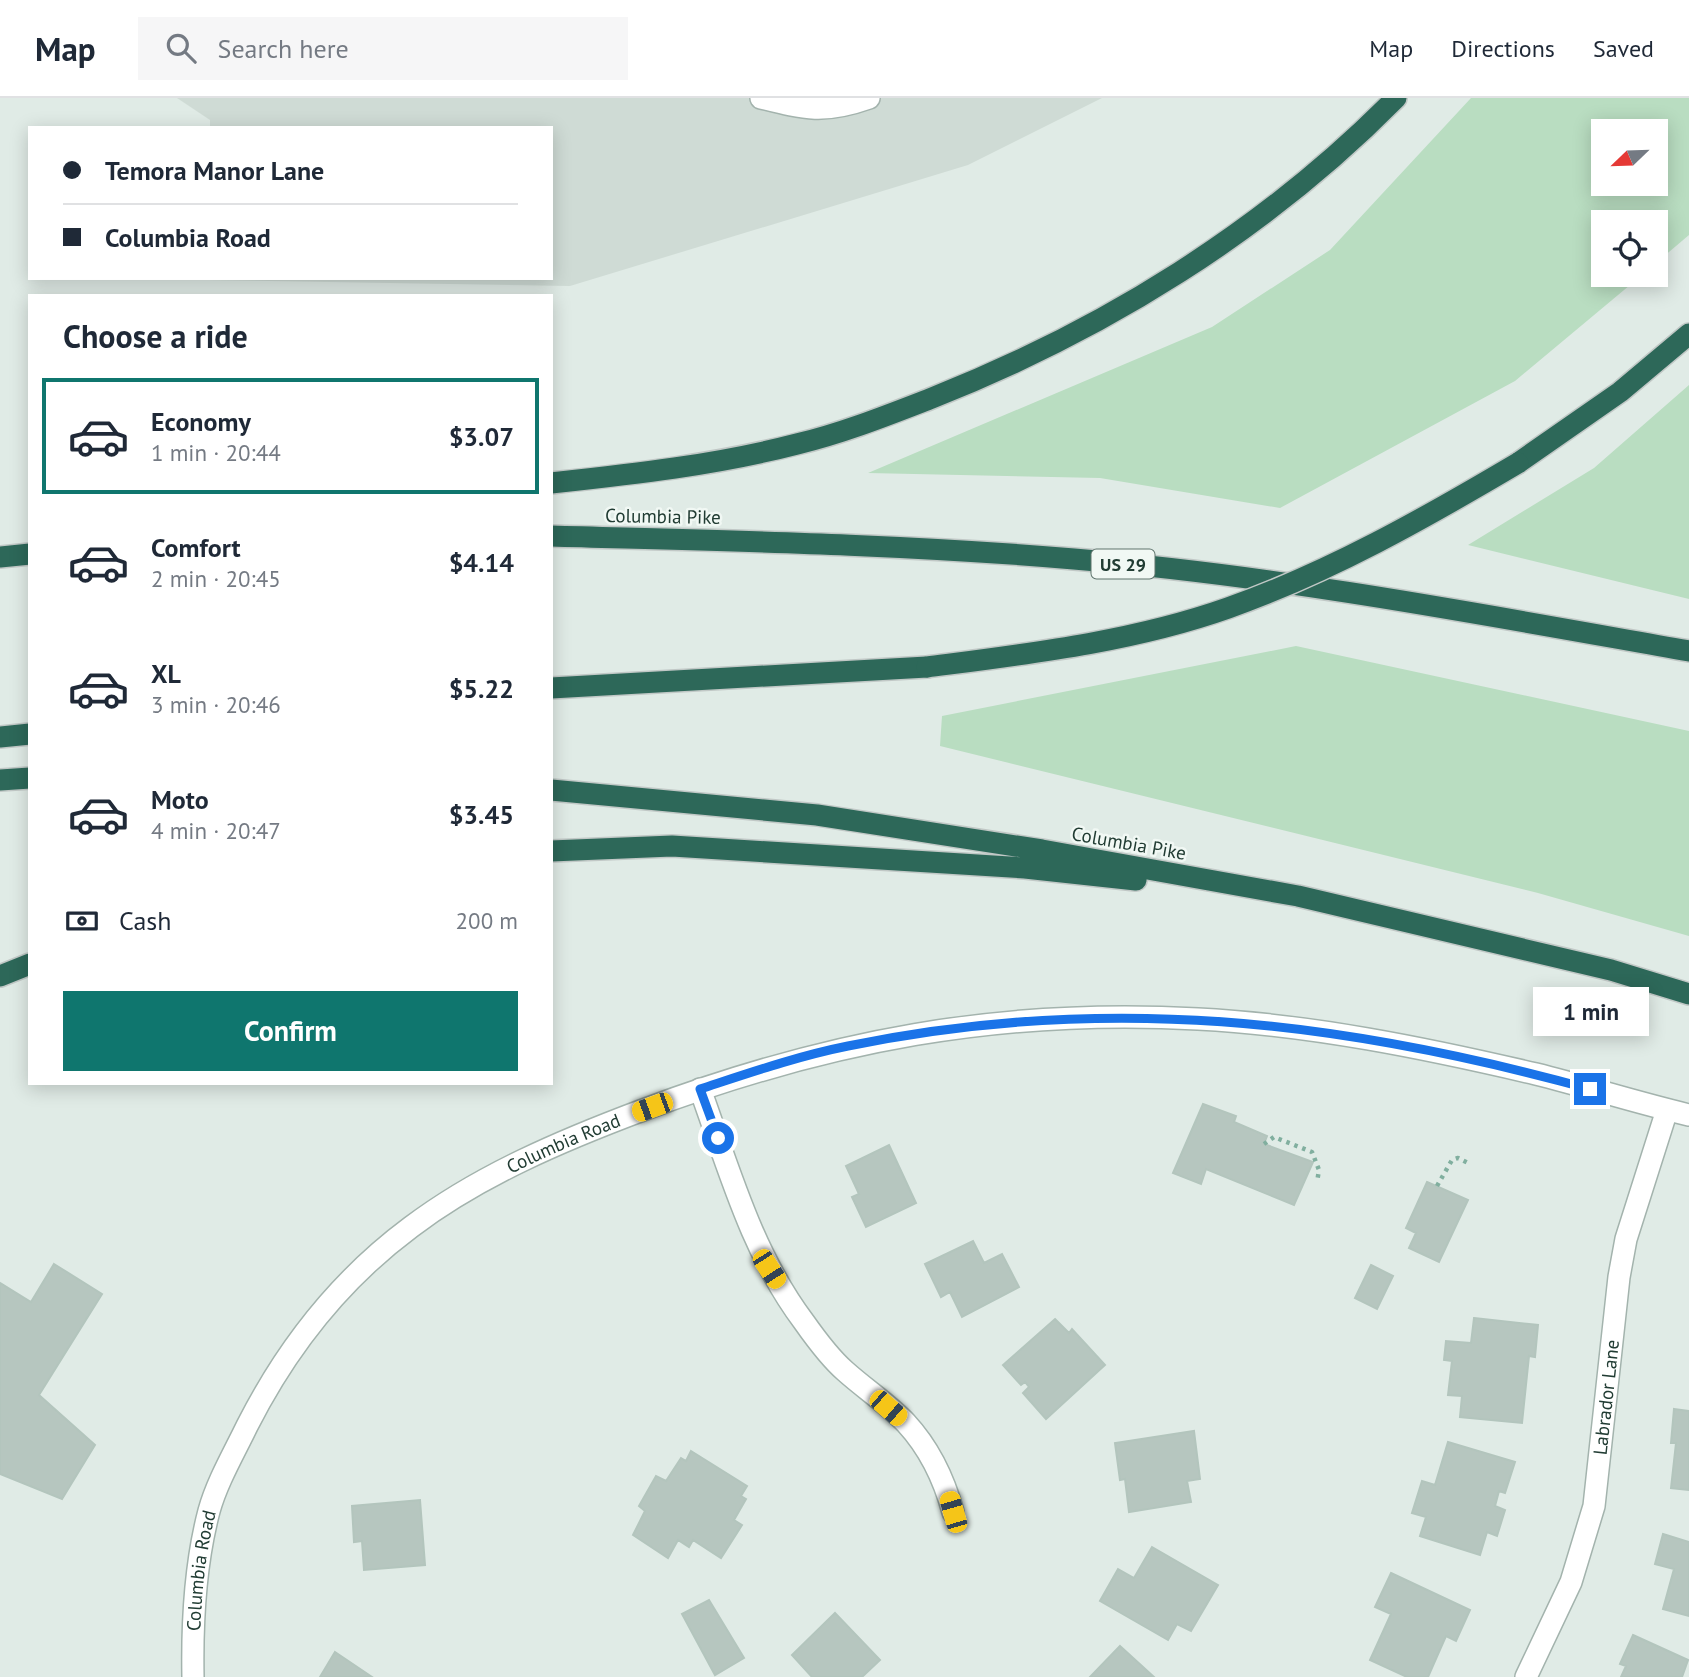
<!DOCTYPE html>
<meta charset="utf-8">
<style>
:root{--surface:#fff;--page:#f6f6f7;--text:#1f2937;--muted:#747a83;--line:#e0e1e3;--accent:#0f766e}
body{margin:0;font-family:"PT Sans",sans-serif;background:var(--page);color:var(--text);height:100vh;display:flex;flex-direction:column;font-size:26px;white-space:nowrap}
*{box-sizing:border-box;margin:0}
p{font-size:23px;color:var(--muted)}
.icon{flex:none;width:38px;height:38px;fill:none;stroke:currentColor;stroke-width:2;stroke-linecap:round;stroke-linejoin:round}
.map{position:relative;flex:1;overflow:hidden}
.details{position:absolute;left:28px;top:196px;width:525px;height:791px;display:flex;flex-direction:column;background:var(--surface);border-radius:0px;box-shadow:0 4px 18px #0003}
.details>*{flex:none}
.guide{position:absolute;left:28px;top:28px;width:525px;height:154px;border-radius:0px;box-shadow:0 4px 18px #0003;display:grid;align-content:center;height:154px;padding:0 35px;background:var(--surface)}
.needle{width:46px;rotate:247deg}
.fabs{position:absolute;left:1591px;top:21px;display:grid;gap:14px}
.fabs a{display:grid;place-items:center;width:77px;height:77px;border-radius:0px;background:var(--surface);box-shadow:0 4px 18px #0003;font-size:35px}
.end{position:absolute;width:32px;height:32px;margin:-16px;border:9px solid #1a73e8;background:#fff;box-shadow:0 0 0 4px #fff}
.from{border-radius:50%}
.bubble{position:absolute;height:49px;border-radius:0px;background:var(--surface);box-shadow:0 4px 18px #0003;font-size:23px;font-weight:700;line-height:49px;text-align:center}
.car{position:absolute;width:21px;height:42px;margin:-21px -10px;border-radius:9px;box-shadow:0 0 5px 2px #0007;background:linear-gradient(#f5c518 24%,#345 0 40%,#f5c518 0 76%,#345 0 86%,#f5c518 0)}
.guide b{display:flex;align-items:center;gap:24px;height:66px;font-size:26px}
.guide b+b{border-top:2px solid var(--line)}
.guide i{width:18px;height:18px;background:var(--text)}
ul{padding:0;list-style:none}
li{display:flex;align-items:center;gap:21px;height:116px;margin:0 14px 10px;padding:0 21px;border:4px solid transparent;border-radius:0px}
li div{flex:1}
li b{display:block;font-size:26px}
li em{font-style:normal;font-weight:700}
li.current{border-color:var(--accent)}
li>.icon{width:63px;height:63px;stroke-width:1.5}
h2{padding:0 35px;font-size:32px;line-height:84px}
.pay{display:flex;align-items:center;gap:18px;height:77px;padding:0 35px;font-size:26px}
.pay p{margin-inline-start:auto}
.action{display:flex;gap:14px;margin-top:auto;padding:14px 35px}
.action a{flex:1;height:80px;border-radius:0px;background:var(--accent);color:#fff;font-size:28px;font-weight:700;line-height:80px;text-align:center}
header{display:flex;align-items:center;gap:42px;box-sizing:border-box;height:98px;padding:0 35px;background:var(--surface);border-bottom:2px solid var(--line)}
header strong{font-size:33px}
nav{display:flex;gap:38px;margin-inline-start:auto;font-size:24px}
.search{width:490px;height:63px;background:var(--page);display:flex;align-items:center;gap:18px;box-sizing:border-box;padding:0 24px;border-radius:0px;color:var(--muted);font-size:26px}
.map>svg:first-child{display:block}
.built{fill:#cfdbd5}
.green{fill:#b9ddc1;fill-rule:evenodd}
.building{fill:#b6c6bf;stroke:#b3c5bd;stroke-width:2}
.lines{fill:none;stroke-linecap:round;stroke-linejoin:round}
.minor-casing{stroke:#a3b3ad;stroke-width:24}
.highway-casing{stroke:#c1c8c6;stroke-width:24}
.path{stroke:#81af9f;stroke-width:4.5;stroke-dasharray:3.5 5;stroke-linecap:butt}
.minor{stroke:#fff;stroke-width:21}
.highway{stroke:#2d6859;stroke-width:21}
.highway-bridge-casing{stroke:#c1c8c6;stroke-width:24;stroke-linecap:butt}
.highway-bridge{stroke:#2d6859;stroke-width:21}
.route{stroke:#1a73e8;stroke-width:9}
.labels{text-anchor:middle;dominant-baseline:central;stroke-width:5;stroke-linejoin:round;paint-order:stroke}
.shield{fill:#f1f8f4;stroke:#5f746d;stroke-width:2}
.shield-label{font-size:18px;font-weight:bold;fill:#213c33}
.street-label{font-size:19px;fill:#213c33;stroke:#f1f8f4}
</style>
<header>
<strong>Map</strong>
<div class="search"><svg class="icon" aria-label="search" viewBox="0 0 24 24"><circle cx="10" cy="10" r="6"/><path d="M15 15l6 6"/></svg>Search here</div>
<nav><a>Map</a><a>Directions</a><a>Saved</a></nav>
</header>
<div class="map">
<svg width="1689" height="1579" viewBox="0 0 1689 1579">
<rect width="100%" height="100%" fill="#e0ebe6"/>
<path class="built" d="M177,0H1102L968,67L570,188L208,182L551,180V30H210V22Z"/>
<path class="green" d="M1471,0H1689V137L1656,165V124H1603V177H1642L1515,283L1280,410L1100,380L868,375L1212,229L1330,152ZM1603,33H1656V86H1603Z
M1689,287V501L1468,447L1594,370Z
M1296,548L1689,633V838L1538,795L940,648L942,618Z"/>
<path class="building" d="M1203,1006L1236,1018L1234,1024L1267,1038L1264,1046L1313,1064L1294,1107L1206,1071L1201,1086L1173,1075Z
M889,1047L916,1105L866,1129L852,1099L859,1096L846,1068Z
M1427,1084L1468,1102L1439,1164L1409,1150L1416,1135L1406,1130Z
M973,1143L984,1165L1002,1156L1019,1189L962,1219L950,1194L941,1199L925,1166Z
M54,1166L102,1196L39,1297L95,1347L62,1401L0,1376V1185L31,1204Z
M1371,1167L1393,1178L1377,1211L1355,1200Z
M1474,1220L1538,1227L1535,1259L1529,1258L1522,1325L1460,1319L1462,1298L1448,1297L1452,1263L1444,1262L1446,1243L1471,1245Z
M1055,1221L1069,1235L1072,1231L1105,1267L1046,1321L1023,1295L1029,1289L1025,1284L1021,1287L1003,1267Z
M1674,1311L1689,1313V1392L1671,1390L1676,1345H1671Z
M1194,1333L1200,1381L1187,1383L1191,1404L1129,1414L1125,1381L1120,1382L1115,1345Z
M1448,1344L1515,1364L1505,1395L1499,1393L1495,1408L1505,1412L1497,1438L1487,1434L1480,1457L1420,1438L1426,1419L1412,1415L1422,1383L1435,1387Z
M691,1353L747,1388L741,1398L746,1401L734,1422L742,1427L721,1460L693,1442L689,1449L678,1442L668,1460L633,1437L645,1413L639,1408L656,1378L666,1383L681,1360L686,1363Z
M420,1402L425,1467L364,1472L362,1443L354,1444L352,1408Z
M1663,1436L1689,1444V1518L1663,1511L1674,1471L1655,1466Z
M1152,1449L1218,1487L1191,1533L1177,1526L1168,1542L1100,1503L1118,1471L1134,1480Z
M1391,1475L1470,1512L1456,1543L1446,1538L1428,1579H1407L1370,1562L1391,1516L1375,1509Z
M709,1502L744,1560L715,1577L682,1516Z
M835,1515L880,1562L862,1579H812L792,1557Z
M1633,1537L1688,1562L1682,1579H1621L1626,1568L1620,1566Z
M1120,1548L1154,1579H1090Z
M335,1554L372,1579H320Z"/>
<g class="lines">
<defs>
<g id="minor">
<path d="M761,0C805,11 824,16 869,0"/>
<path d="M700,991C729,1071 752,1155 804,1224C816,1241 830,1260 845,1273C865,1291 888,1306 906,1325C930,1351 944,1381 953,1414"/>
<path id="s1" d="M193,1579C192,1525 195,1466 209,1413C217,1384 234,1355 247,1328C286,1251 341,1181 411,1129C480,1077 563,1042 643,1012C827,943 1000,910 1198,921C1312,927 1425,950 1536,976C1588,989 1638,1005 1689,1017"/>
<path id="s2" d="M1526,1579L1571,1484L1594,1408L1619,1179L1626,1141L1667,1012"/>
</g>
<path id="highway" d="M1518,365L1620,294L1689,236
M551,385C634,376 716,367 797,346C843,335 888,317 932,300C1104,232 1266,132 1396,0
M551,438C726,443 900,446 1074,461C1281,478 1485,517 1689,553
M0,459L30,456
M551,590L927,569
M0,639L30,636
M0,682L30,680
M551,692L817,717L1042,752L1298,798L1611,872L1689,896
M551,753L672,748L1025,770L1136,782
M0,878L30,866"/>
</defs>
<use href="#minor" class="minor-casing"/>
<use href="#highway" class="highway-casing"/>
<path class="path" d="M1264,1046L1274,1039L1312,1054L1319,1072L1317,1084
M1437,1088L1452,1062L1458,1060L1468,1065"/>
<use href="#minor" class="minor"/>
<use href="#highway" class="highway"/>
<defs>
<path id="highway-bridge" d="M927,569C1027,556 1132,544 1228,510C1330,474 1425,420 1518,365"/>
</defs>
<use href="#highway-bridge" class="highway-bridge-casing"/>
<use href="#highway-bridge" class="highway-bridge"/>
</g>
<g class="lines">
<path class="route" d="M718,1040L700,991C749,975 798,958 848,948C1106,895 1339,922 1590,991"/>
</g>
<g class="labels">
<rect class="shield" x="1091.5" y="451.5" width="63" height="29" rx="5"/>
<g class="shield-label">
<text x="1123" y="466">US 29</text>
</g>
<g class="street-label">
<text transform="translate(663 418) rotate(1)">Columbia Pike</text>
<text transform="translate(1129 745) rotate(10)">Columbia Pike</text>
<text stroke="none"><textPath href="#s1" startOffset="695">Columbia Road</textPath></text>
<text stroke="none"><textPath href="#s2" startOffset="294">Labrador Lane</textPath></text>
<text stroke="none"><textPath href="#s1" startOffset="107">Columbia Road</textPath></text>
</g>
</g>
</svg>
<div class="fabs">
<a><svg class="needle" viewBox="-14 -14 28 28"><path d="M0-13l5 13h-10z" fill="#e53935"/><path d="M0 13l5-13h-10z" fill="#747a83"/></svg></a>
<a><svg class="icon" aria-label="locate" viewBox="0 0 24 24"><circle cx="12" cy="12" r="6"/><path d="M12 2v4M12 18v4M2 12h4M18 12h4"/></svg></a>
</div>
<i class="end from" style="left:718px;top:1040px"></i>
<i class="end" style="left:1590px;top:991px"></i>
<div class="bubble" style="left:1533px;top:889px;width:116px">1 min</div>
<i class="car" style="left:652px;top:1009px;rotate:250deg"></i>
<i class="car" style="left:769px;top:1171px;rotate:147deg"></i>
<i class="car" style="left:888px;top:1310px;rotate:131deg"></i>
<i class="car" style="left:953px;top:1414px;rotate:344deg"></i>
<div class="guide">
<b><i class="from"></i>Temora Manor Lane</b>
<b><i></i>Columbia Road</b>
</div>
<section class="details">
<h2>Choose a ride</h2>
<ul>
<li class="current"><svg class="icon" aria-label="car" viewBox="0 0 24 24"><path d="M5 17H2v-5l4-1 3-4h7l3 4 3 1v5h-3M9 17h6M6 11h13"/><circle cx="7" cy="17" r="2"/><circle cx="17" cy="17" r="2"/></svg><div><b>Economy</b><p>1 min · 20:44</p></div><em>$3.07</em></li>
<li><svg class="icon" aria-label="car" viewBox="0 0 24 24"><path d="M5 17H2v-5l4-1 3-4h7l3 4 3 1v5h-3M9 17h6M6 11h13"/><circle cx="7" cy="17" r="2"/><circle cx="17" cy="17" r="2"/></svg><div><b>Comfort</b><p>2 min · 20:45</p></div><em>$4.14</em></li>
<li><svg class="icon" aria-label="car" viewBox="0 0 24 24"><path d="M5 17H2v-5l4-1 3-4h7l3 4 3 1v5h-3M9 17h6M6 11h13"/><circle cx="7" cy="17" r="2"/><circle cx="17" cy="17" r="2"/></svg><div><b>XL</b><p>3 min · 20:46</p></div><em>$5.22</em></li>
<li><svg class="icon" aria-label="car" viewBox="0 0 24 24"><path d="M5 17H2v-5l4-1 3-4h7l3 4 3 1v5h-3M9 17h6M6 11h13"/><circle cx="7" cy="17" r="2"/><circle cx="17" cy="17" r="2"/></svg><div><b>Moto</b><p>4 min · 20:47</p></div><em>$3.45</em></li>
</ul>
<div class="pay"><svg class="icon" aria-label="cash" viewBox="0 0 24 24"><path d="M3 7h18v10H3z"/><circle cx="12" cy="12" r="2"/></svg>Cash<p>200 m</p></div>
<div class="action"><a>Confirm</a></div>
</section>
</div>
